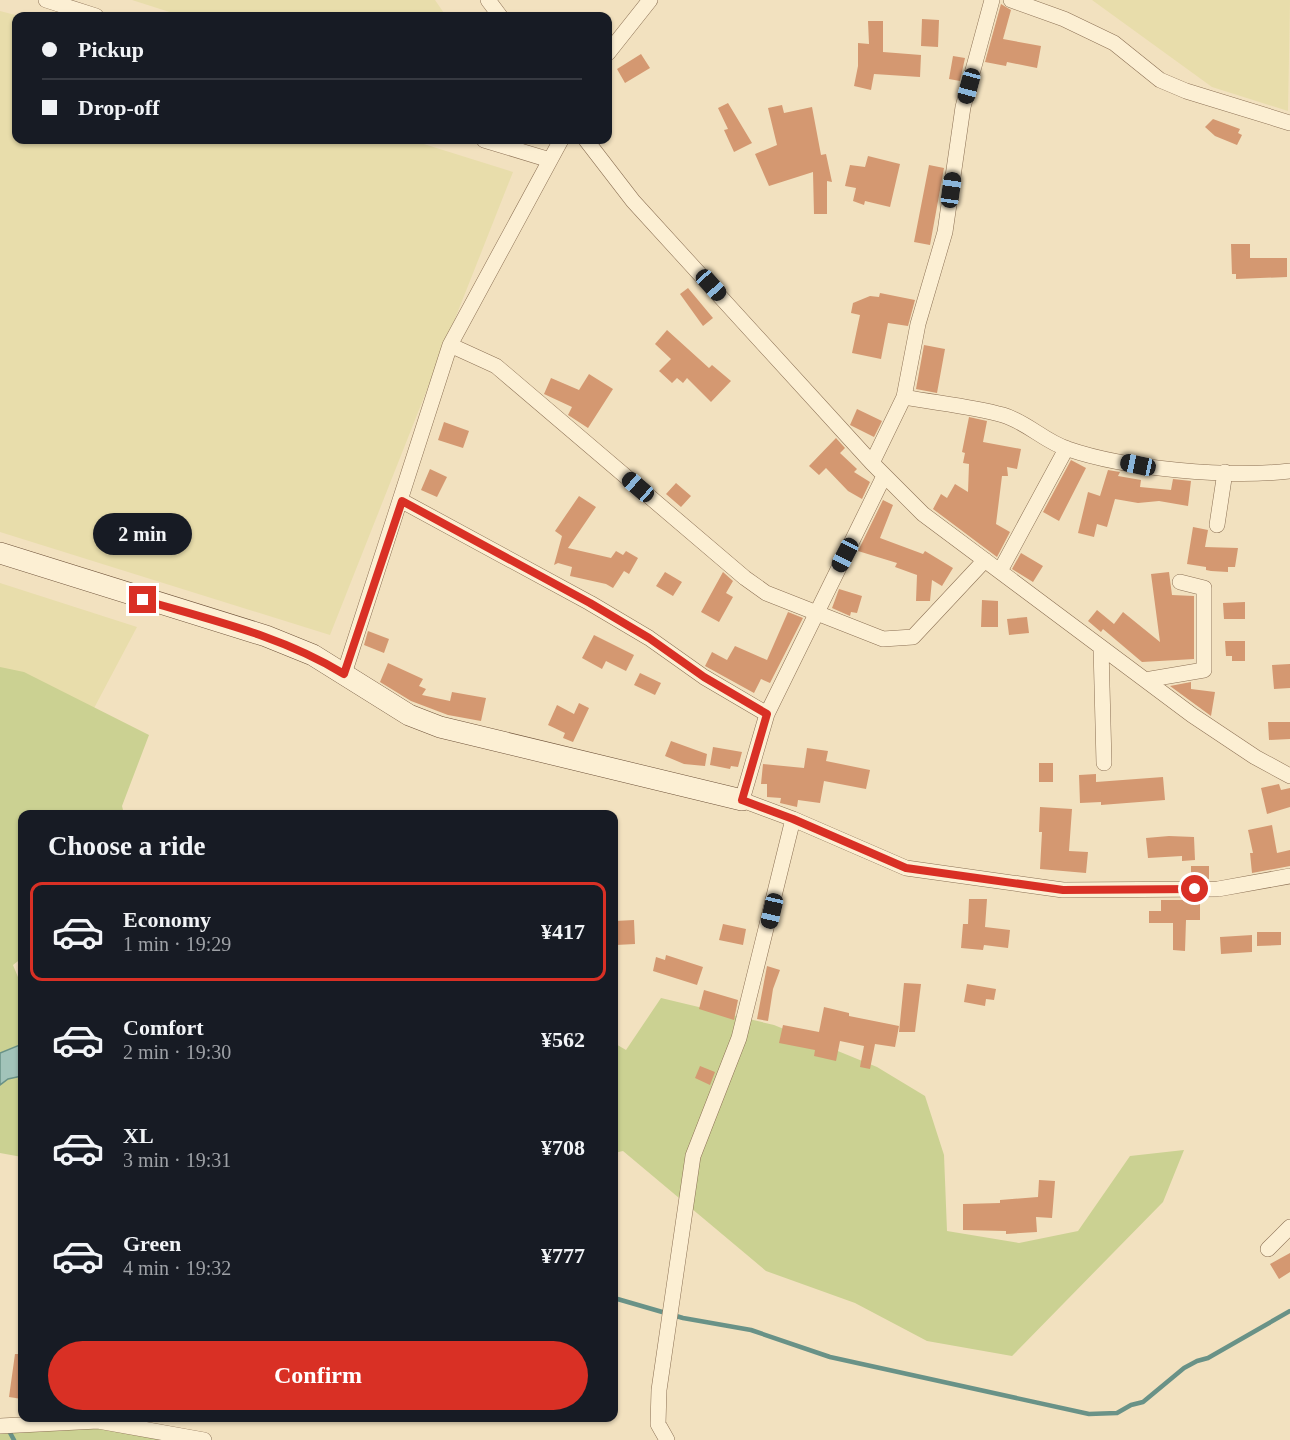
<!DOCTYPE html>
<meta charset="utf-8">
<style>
:root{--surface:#171b24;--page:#242831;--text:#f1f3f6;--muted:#9ea1a6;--line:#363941;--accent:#d93025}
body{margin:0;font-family:"Times New Roman",serif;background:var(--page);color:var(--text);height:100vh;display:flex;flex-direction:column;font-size:22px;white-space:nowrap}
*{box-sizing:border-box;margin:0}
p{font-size:20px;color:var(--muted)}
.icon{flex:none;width:33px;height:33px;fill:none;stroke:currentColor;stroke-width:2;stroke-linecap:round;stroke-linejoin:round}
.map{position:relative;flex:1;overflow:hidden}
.drawer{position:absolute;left:18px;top:810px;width:600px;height:612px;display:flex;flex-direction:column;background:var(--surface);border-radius:12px;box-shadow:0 2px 4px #0004}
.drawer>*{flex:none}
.hud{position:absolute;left:12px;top:12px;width:600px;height:132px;border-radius:12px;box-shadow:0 2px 4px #0004;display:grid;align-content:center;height:132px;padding:0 30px;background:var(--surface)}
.end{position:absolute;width:27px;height:27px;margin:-14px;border:8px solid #d93025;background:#fff;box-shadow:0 0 0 3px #fff}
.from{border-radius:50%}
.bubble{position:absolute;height:42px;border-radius:21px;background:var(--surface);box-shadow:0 2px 4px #0004;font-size:20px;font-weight:700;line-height:42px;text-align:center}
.car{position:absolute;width:18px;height:36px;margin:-18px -9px;border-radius:8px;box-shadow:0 0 4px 2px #0007;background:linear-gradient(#222 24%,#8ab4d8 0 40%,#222 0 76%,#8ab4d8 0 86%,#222 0)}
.hud b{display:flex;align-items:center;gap:21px;height:57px;font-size:22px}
.hud b+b{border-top:2px solid var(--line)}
.hud i{width:15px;height:15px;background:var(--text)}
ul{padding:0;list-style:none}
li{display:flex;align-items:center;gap:18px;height:99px;margin:0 12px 9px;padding:0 18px;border:3px solid transparent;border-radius:12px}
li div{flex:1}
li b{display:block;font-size:22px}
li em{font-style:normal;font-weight:700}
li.selected{border-color:var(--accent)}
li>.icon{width:54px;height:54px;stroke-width:1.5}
h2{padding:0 30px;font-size:27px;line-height:72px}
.primary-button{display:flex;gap:12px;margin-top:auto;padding:12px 30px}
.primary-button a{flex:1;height:69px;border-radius:36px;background:var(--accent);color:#fff;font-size:24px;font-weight:700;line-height:69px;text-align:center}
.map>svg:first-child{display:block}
.farmland{fill:#e8ddab}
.green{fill:#cbd192}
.water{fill:#a2c3b9;stroke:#699287;stroke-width:1.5}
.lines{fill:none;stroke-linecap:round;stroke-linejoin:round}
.stream{stroke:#699287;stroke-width:4.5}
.building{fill:#d49871}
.street-casing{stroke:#8c7155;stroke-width:16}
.secondary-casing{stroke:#6e5239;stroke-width:22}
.street{stroke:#fcefd3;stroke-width:15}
.secondary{stroke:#fcefd3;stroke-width:21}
.route{stroke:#d93025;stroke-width:8}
</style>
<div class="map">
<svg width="1290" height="1440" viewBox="0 0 1290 1440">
<rect width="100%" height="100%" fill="#f2e1bf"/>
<path class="farmland" d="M132,0H435L446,16H182Z
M1092,0H1290L1288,111L1212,87Z
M0,11L19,16H16V140H411L513,172L330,635L0,532Z
M0,583L137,627L38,814H22L0,887Z"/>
<path class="green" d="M0,667L24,672L149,735L122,806L124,814H22V958L13,965L20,982H22V1044L0,1053Z
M661,998L774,1025L877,1067L925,1096L944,1155L947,1231L1019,1243L1078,1231L1130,1156L1184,1150L1163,1202L1012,1356L927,1341L855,1303L766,1271L623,1151L614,1153V1043L626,1050Z
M22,1076V1157L0,1153V1085L7,1079Z
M84,1426L195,1440H0V1431Z"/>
<path class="water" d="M22,1044V1076L8,1079L0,1085V1053Z"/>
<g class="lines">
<path class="stream" d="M614,1298L683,1318L751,1330L830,1357L1089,1414L1117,1413L1131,1405L1143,1402L1184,1368L1197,1361L1208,1358L1290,1311
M8,1429L14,1440"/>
</g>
<path class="building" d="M1001,4L1011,10L1003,39L1041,46L1037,68L1007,62L1006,66L985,62Z
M922,19L939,20L938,47L921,46Z
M868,21H883V52L921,55L920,77L874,74L871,90L854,86L858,66V43L869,44Z
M641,54L650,68L625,83L617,69Z
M953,56L965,58L960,81L949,79Z
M728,103L752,143L734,152L724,130L728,129L718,108Z
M782,105L784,113L812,107L821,155L826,154L832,182L827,181V214H814L813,172L769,186L755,154L777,145L768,108Z
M1213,119L1240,129L1238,133L1242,135L1237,145L1215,136L1205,127Z
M868,156L900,164L890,207L865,201L864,205L853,201L856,188L845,186L850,165L865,167Z
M929,165L944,168L930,245L914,242Z
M1231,244H1250V258H1287V277L1236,279V274H1232Z
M688,288L713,318L703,326L680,294Z
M880,293L915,300L908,326L888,323L881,359L852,353L860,315L851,313L853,303L870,296L879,297Z
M667,330L709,368L712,365L731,381L711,402L687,378L683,383L677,378L672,383L659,371L671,359L655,344Z
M924,345L945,349L937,393L916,389Z
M589,374L613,389L588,428L568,415L572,407L544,394L551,378L579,390Z
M857,409L882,421L874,437L850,425Z
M969,417L987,421L983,442L1021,449L1017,469L1007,467L1008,476H1002L996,524L1010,532L997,557L933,509L941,494L947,498L955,484L968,492L969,464L963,463L965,453L962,452Z
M444,422L469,431L463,448L438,440Z
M836,438L845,448L840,453L857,469L854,472L870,482L862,499L848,491L826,468L819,475L809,466Z
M1071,460L1086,468L1059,521L1043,512Z
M430,469L447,477L437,497L421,490Z
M1108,470L1120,472L1118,476L1141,480L1140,487L1171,490L1173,479L1191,481L1188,506L1159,501L1138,503L1115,499L1107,527L1097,524L1094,537L1078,533L1088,492L1100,496Z
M676,483L691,496L681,507L666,494Z
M579,496L596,507L568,548L611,558L616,551L623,555L626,551L638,558L629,574L624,571L613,588L606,584L570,576L572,567L558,563L554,565L562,536L555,531Z
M883,500L893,505L880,538L923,554L925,551L953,568L942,586L932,580L930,601H916L917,575L895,567L897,563L858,551Z
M1193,527L1208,530L1205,547L1238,548L1235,567H1228V572L1211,571L1206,570V567L1187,564Z
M1021,553L1043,566L1033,582L1012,569Z
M665,572L682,582L673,596L656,586Z
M723,572L733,581L726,593L733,597L719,622L701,612Z
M1169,572L1172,595L1194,596V659L1142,662L1103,629L1101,632L1088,621L1097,610L1114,624L1123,612L1160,642L1151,574Z
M839,589L862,596L857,613L851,612L850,616L832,608Z
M982,600L998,601V627H981Z
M1245,602V619H1224L1223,603Z
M788,612L803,618L770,683L761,679L754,693L705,666L712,652L727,660L735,646L767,660Z
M1027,617L1029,633L1009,635L1007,619Z
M368,631L389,639L384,653L364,645Z
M594,635L634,655L626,671L606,661L602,669L582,658Z
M1225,641H1245V661H1232V656H1226Z
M388,663L423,679L419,686L426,689L422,695L450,701L452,692L486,698L481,721L448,715L411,701L380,682Z
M1290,664V688L1274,689L1272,665Z
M640,673L661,683L655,695L634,685Z
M1191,682V689L1215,692L1211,716L1170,686Z
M579,703L589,708L573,742L563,738L565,733L548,725L557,705L574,714Z
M1268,722H1290V739L1269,740Z
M671,741L707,754L705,766L684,764L665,756Z
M713,747L742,752L738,767L731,766L730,769L710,765Z
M807,748L828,751L826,761L870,770L866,789L824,781L820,803L798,800L797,807L780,803L781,798L767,797V784H761L763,764L804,768Z
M1039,763H1053V782H1039Z
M1096,774V782L1163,777L1165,800L1101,805V802L1080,803L1079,775Z
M1279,784L1281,790L1290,788V807L1267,814L1261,788Z
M1040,807L1072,809L1069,851L1088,852L1086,873L1040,869L1042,832H1039Z
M1272,825L1277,853L1290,850V866L1252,873L1250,853H1253L1248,830Z
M1169,836L1194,837L1195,860L1182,861V856L1148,858L1146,838Z
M1191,866H1209V879H1191Z
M969,899H987L985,927L1010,930L1008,948L984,945L983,950L961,948L963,924H968Z
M1161,900H1194V904H1200V920H1186L1185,951L1173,950V923H1149V911H1161Z
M634,920L635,944L616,945L615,921Z
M723,924L746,929L743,945L719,940Z
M1257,932H1281V945L1257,946Z
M1252,935V952L1221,954L1220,937Z
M666,955L703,967L697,985L653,971L656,957L665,960Z
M767,966L780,970L773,989L768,1021L757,1019Z
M904,983L921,984L915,1032H899Z
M967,984L996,989L994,1000L986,999L985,1006L964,1002Z
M704,990L738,1000L734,1020L699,1009Z
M824,1007L849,1013V1016L899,1026L895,1047L875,1044L870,1069L860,1067L864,1046L840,1041L836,1061L814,1056L815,1050L779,1043L783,1025L819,1032Z
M700,1066L715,1072L710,1085L695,1078Z
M1039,1180L1055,1181L1052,1218L1036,1217L1037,1232L1006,1234V1231L963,1230V1204L1000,1203V1200L1038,1197Z
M1290,1253V1272L1279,1279L1270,1264Z
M15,1354H22V1399L9,1397Z"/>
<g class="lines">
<defs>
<path id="street" d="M46,0L96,16
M488,0L500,16
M1011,0L1064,19L1114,43L1160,80L1186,91L1290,123
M608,53L650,0
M484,140L550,160
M586,140L633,201L872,463L923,514L1192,715L1255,757L1290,776
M450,345L496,366L745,578L766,593L883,639L913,637L985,560
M904,397C936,403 971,406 1003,415C1027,422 1045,442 1068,449C1126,469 1229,478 1290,471
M872,463L904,397L918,324L945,232L963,107L992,0
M884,476L767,714L742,800L793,819L906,868L1020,884L1063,890L1218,889L1290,876
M402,501L590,603L649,638L704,677L767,714
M1217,525L1225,472
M1000,571L1066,449
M1101,647L1104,763
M344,674L450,345L561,140
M1145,680L1204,670V588L1180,582
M1268,1249L1290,1227
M0,1426L98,1421L204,1440
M667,1440L658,1424L659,1390L693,1156L739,1038L793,819"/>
<path id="secondary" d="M0,553L266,636L313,655L409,715L440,727L742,800"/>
</defs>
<use href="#street" class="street-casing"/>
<use href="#secondary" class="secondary-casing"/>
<use href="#street" class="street"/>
<use href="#secondary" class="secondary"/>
</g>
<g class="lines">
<path class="route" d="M143,600C212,620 282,636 344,674L402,501L590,603L649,638L704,677L767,714L742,800L793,819L906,868L1063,890L1195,889"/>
</g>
</svg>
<i class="end from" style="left:1195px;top:889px"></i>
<i class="end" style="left:143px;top:600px"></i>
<div class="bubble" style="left:93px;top:513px;width:99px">2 min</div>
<i class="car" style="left:969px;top:86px;rotate:195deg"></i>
<i class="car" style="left:951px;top:190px;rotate:8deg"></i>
<i class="car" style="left:711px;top:285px;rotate:138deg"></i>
<i class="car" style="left:1138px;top:465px;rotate:282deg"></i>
<i class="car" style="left:638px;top:487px;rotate:311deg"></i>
<i class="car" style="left:845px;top:555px;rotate:207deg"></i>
<i class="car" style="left:772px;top:911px;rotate:193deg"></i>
<div class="hud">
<b><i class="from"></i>Pickup</b>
<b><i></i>Drop-off</b>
</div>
<section class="drawer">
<h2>Choose a ride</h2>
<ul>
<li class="selected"><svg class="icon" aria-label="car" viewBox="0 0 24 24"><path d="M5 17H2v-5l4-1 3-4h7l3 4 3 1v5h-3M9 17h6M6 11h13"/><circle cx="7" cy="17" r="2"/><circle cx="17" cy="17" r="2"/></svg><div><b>Economy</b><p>1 min · 19:29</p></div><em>¥417</em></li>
<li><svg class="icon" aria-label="car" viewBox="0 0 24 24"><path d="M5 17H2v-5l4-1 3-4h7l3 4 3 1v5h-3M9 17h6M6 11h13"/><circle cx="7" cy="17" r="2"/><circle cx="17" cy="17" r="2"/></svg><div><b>Comfort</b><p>2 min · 19:30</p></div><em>¥562</em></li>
<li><svg class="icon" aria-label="car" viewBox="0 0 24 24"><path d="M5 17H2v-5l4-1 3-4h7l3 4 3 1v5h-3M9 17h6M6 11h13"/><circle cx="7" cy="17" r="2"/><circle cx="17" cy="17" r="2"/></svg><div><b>XL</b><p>3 min · 19:31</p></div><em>¥708</em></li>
<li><svg class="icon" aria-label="car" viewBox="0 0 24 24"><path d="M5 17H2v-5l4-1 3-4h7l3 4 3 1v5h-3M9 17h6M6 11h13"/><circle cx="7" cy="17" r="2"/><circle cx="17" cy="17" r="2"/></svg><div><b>Green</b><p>4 min · 19:32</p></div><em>¥777</em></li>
</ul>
<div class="primary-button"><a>Confirm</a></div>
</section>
</div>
